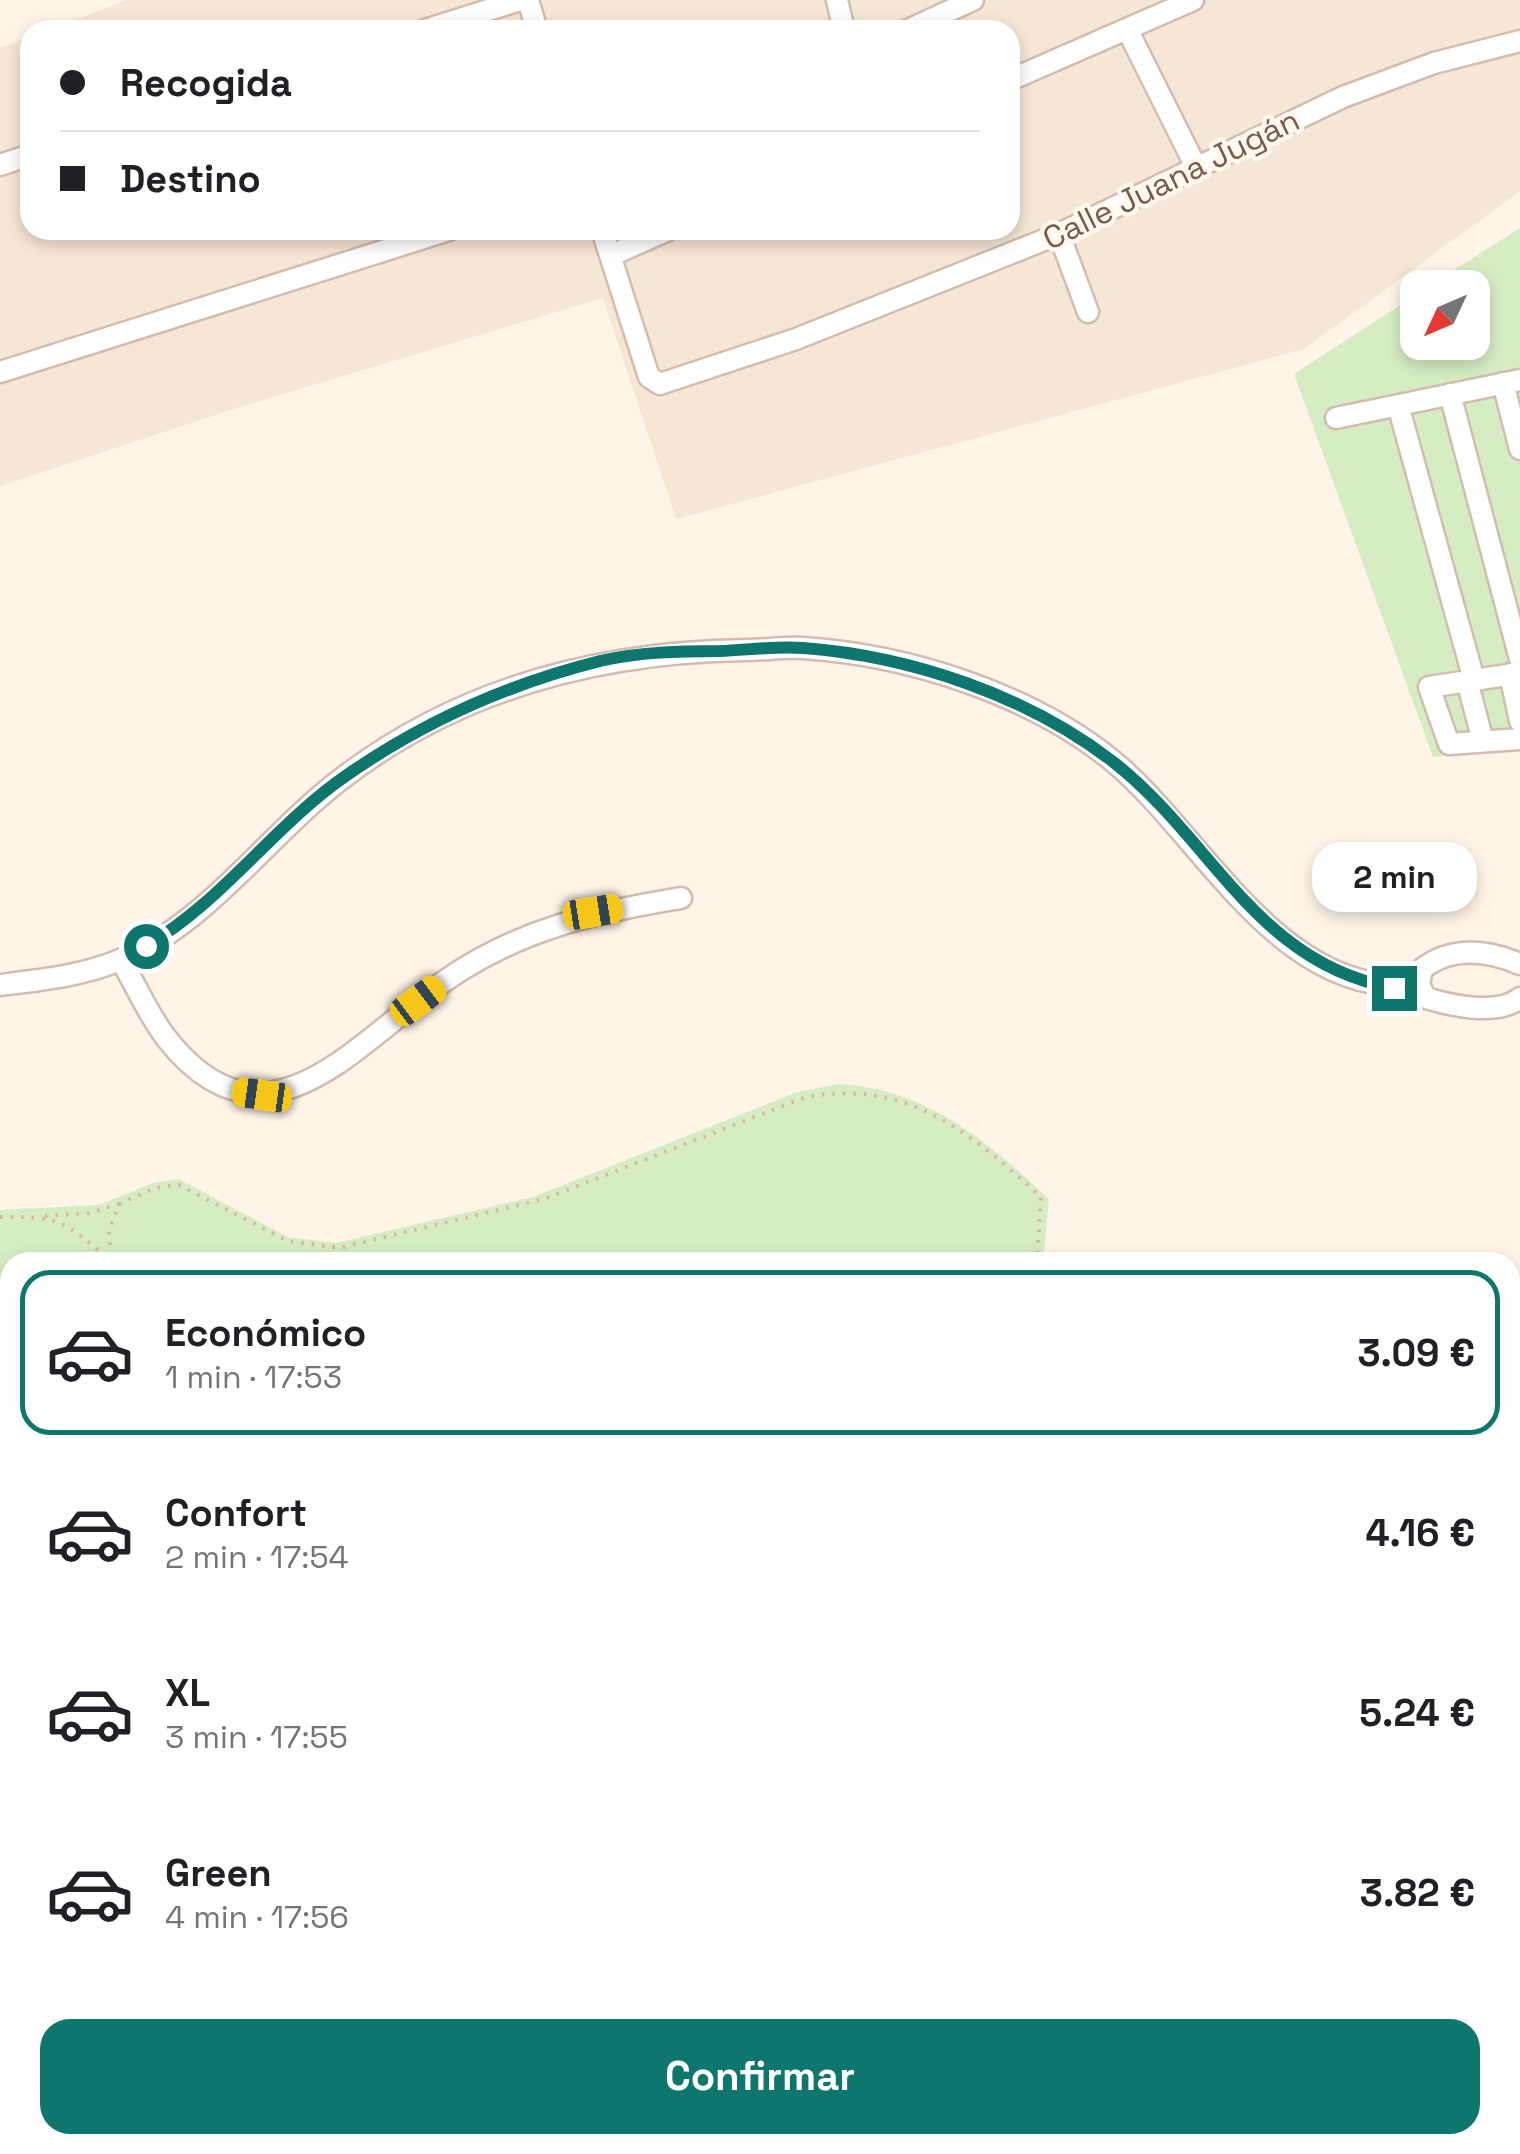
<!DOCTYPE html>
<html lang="es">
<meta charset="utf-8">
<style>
:root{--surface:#fff;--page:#f6f6f6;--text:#202124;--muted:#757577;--line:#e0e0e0;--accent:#0f766e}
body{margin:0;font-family:"Space Grotesk",sans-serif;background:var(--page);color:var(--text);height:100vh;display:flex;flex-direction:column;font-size:38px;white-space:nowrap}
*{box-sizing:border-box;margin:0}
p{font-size:32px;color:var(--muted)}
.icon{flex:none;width:55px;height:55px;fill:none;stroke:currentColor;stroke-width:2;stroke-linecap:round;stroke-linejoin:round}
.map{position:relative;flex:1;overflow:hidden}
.sheet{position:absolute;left:0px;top:1252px;width:1520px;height:902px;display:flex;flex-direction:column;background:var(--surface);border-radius:30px 30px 0 0;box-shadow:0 5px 15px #0003}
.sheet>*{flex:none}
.top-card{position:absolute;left:20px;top:20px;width:1000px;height:220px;border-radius:30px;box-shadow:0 5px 15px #0003;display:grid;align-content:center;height:220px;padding:0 40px;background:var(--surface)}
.needle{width:65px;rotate:226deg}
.controls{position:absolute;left:1400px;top:270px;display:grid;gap:20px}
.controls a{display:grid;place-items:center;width:90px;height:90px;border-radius:20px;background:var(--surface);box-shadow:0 5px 15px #0003;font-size:50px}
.end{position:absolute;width:45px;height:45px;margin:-22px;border:12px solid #0f766e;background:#fff;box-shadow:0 0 0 5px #fff}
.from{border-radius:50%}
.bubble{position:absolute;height:70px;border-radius:30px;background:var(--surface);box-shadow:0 5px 15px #0003;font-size:32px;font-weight:600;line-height:70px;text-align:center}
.car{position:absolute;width:30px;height:60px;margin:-30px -15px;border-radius:12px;box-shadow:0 0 8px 2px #0007;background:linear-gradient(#f5c518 24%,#345 0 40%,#f5c518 0 76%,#345 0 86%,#f5c518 0)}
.top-card b{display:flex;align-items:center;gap:35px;height:95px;font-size:38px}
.top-card b+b{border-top:2px solid var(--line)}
.top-card i{width:25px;height:25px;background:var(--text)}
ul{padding:18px 0 0;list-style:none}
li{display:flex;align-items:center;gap:30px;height:165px;margin:0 20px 15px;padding:0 20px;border:5px solid transparent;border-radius:30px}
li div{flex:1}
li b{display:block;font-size:38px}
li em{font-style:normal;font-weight:600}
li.selected{border-color:var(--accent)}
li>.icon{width:90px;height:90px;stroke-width:1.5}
.cta{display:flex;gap:20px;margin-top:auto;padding:20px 40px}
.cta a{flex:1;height:115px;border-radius:30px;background:var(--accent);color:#fff;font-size:40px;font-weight:600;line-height:115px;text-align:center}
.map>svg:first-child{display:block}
.residential{fill:#f6e6d5}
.green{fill:#d6edc4}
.water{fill:#b9e4e9;stroke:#9fd4db;stroke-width:2.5}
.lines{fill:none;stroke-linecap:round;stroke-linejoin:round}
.minor-casing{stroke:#d3bdae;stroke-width:25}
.path{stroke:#dab49f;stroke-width:4;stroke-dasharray:2.5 8;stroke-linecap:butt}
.minor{stroke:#fff;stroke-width:20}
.route{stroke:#0f766e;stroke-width:12}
.labels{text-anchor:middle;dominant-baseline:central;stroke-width:9;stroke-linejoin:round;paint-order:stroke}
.street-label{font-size:32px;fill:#795949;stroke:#fff8ee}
</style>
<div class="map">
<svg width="1520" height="2154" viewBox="0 0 1520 2154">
<rect width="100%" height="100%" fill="#fef4e7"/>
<path class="residential" d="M127,0H1520V191L1304,349L676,519L603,298L240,407L0,486V48L30,37V230H1010V30H48Z"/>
<path class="green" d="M1520,228V751L1433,757L1294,374L1417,294L1418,342H1472V288L1427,287Z
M839,1084C925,1088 989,1142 1049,1199L1043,1262H10V1477L0,1470V1210L99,1205L153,1183L179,1179L288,1237L336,1243L533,1197L797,1092Z
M10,1730V2145H604L607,2154H0V1733Z
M1510,1880L1520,1892V2154H1269L1255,2145H1510Z"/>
<path class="water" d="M10,1914V2131L0,2141V1916Z"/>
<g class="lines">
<defs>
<path id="minor" d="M528,0L537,30
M837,0L844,30
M1127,29L1196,167
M425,30L520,0
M908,30L973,0
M1010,80L1193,0
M0,165L30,155
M602,230L649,377L660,384L796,339L1059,234L1343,97L1434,63L1520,41
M1059,234L1088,312
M612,255L668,230
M0,372L449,230
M1503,383L1520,449
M1450,394L1520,659
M1398,405L1474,680
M1336,418L1520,380
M1520,673L1429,687L1449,744L1520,739
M1510,674L1520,721
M1467,681L1483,741
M121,960C136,986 149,1016 167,1039C266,1164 356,1042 446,980C518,930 595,912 681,898
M1520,964C1487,950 1451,946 1422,969L1419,985L1426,998C1452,1006 1498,1016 1520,998
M0,985C40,980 82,976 120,960C207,924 267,836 340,780C459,688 598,652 746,650C764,650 784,647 803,648C909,655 1031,694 1114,762C1205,838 1280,999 1419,985"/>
</defs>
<use href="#minor" class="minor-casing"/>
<path class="path" d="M119,1204L155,1188L179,1185L288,1241L339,1248L544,1199L806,1097C909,1079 969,1132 1041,1197L1037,1262
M45,1216L89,1213L119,1204L109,1231L111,1261
M0,1217C61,1216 63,1221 109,1259
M0,1464L10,1470
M1510,1680L1520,1685
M1510,1890L1520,1901
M235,2145L238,2154
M528,2145L536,2154
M584,2145L587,2154
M1263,2145L1276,2154"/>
<use href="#minor" class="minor"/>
</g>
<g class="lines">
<path class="route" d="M146,946C223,901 274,825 347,775C425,721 508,684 600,661C639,652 680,651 720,651C747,650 776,646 803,648C910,656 1026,695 1112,761C1212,838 1256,964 1394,988"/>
</g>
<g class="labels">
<g class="street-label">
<text transform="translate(1171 179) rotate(-26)">Calle Juana Jugán</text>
</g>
</g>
</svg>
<div class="controls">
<a><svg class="needle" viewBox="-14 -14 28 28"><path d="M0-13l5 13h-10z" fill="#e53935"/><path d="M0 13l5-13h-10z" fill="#757577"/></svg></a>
</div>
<i class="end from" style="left:146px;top:946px"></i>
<i class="end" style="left:1394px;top:988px"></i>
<div class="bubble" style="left:1312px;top:842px;width:165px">2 min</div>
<i class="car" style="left:593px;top:912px;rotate:81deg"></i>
<i class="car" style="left:418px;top:1001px;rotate:53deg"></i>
<i class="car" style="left:262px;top:1095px;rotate:278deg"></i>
<div class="top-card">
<b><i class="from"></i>Recogida</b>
<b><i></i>Destino</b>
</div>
<section class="sheet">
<ul>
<li class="selected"><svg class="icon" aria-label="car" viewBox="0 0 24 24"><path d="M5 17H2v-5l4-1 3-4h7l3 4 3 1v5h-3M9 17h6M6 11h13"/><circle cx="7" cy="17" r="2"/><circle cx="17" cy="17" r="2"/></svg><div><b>Económico</b><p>1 min · 17:53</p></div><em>3.09 €</em></li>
<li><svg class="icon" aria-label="car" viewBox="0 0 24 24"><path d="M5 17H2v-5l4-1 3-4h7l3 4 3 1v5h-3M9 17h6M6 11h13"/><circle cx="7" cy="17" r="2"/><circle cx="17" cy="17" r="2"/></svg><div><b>Confort</b><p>2 min · 17:54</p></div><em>4.16 €</em></li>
<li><svg class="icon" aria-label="car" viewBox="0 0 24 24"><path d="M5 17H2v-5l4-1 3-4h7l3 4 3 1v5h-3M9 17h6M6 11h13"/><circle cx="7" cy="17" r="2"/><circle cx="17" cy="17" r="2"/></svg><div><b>XL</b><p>3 min · 17:55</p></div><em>5.24 €</em></li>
<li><svg class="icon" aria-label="car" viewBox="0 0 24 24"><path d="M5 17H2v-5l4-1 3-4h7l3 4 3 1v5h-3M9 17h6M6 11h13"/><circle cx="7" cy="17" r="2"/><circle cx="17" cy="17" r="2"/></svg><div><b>Green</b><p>4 min · 17:56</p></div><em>3.82 €</em></li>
</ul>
<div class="cta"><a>Confirmar</a></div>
</section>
</div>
